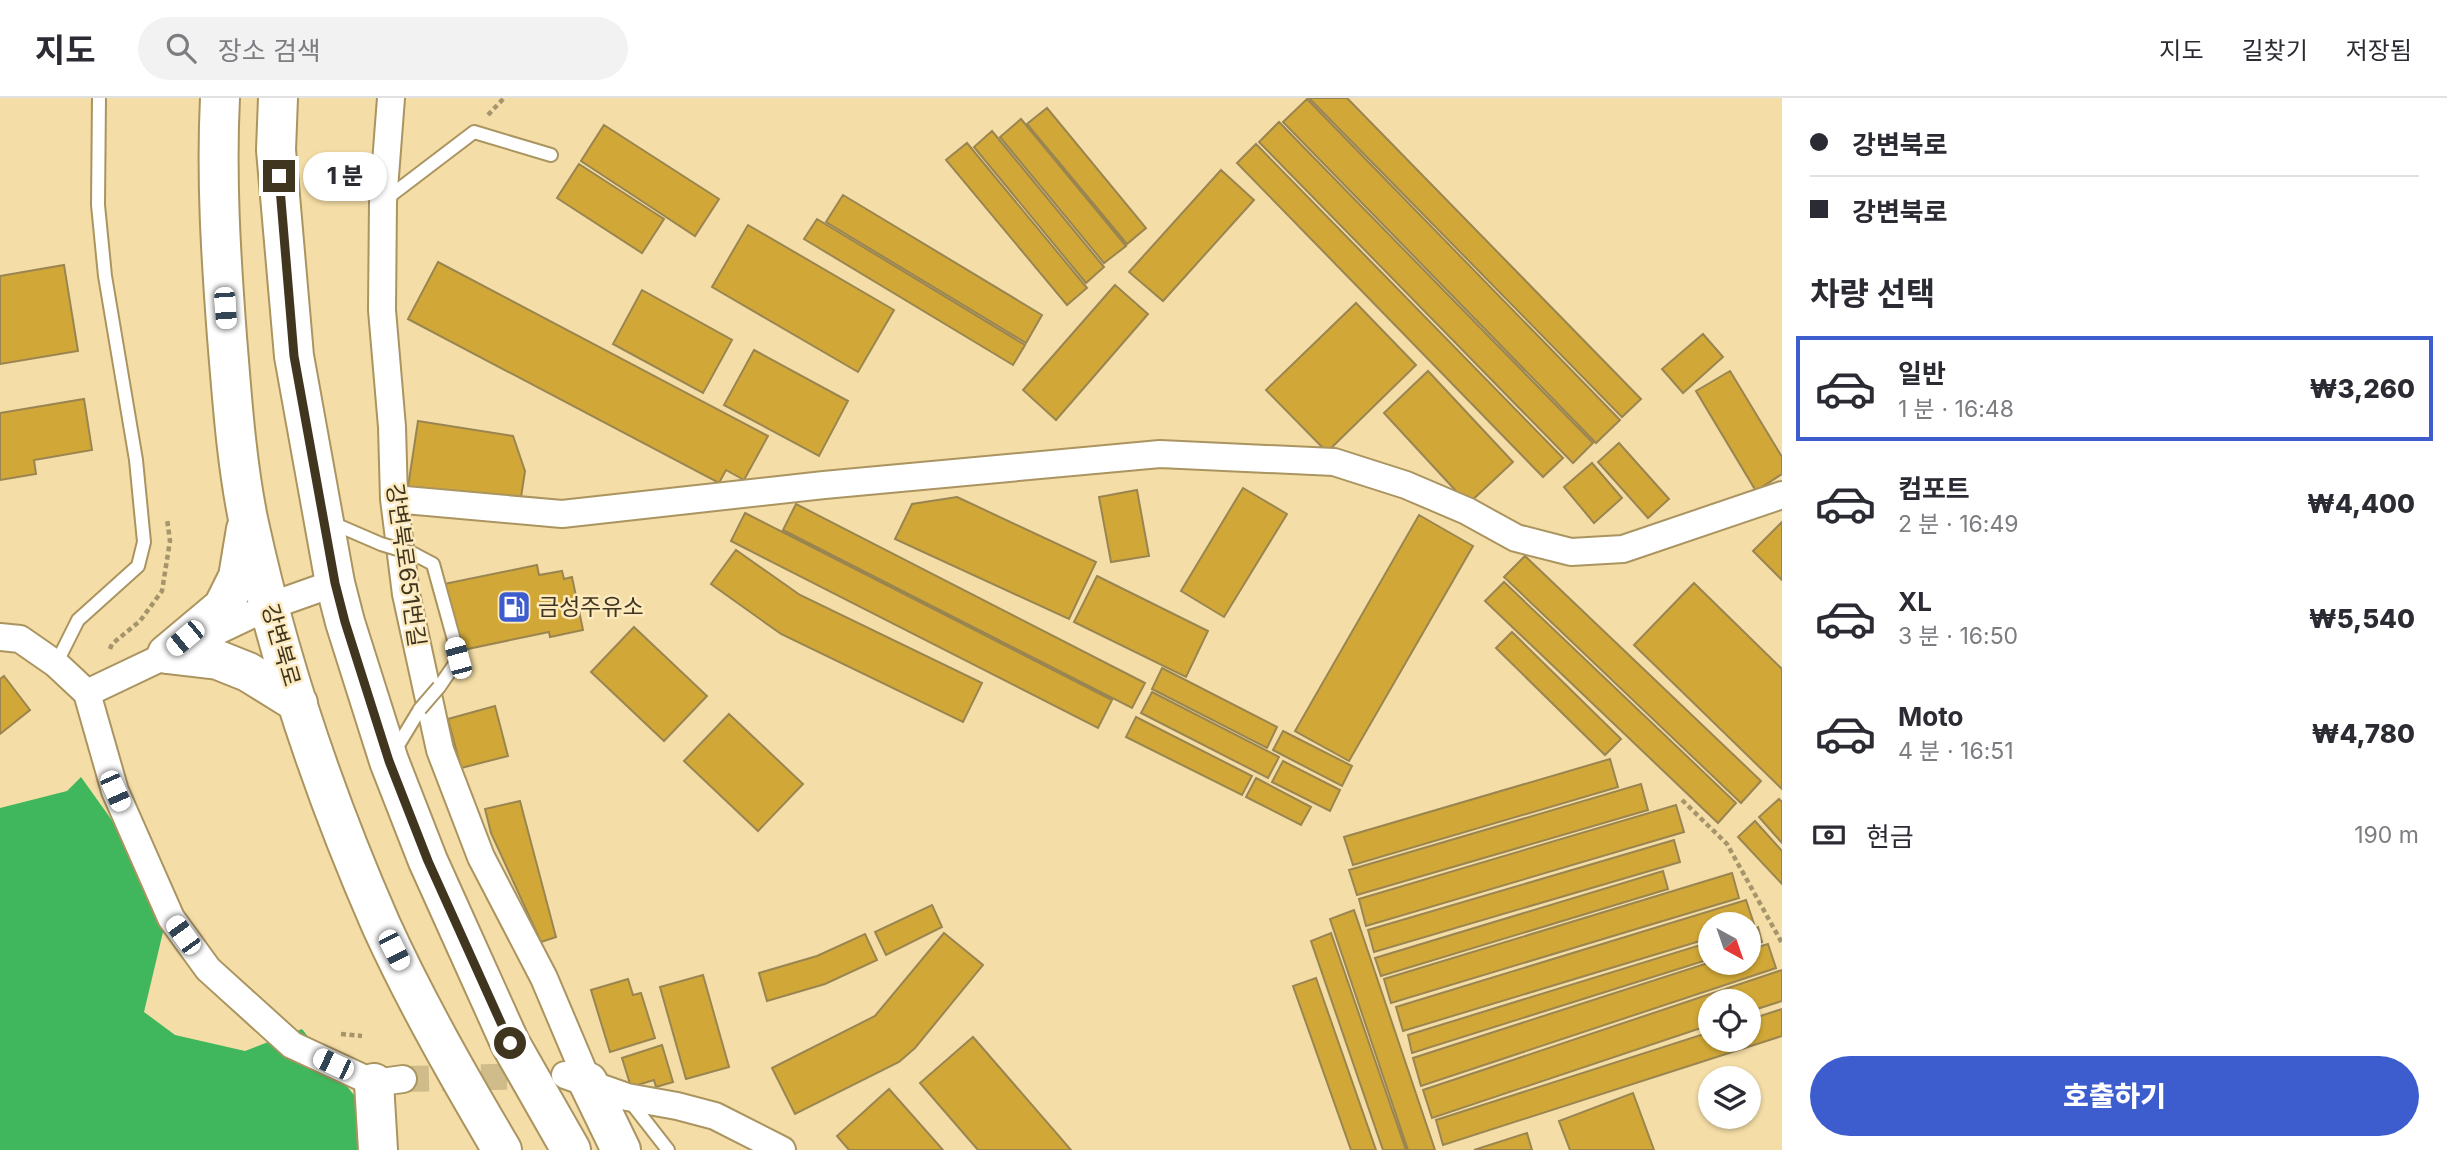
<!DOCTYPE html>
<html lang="ko">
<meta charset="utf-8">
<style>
:root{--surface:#fff;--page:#f2f2f3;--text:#2b2b33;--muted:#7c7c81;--line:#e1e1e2;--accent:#3d5dcf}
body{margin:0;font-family:Inter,"Noto Sans KR",sans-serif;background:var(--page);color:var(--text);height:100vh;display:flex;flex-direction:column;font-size:26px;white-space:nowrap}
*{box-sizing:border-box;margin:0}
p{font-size:23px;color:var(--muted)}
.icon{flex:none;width:38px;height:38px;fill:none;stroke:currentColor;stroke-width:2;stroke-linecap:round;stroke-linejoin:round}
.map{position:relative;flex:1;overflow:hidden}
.sheet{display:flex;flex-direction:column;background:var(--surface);width:665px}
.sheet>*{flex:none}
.hud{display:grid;align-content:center;height:154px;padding:0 28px;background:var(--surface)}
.needle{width:46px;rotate:140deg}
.tools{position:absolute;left:1698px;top:814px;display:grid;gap:14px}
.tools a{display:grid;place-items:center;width:63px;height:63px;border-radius:50%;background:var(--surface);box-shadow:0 2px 5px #0004;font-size:35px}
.end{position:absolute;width:32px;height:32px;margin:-16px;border:9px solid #403620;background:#fff;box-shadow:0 0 0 4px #fff}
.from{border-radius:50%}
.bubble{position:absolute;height:49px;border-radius:24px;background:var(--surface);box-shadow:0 2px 5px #0004;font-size:23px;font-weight:800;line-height:49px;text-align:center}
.car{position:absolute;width:21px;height:42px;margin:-21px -10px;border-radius:9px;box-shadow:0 0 5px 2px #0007;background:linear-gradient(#fff 24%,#345 0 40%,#fff 0 76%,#345 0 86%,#fff 0)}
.hud b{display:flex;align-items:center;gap:24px;height:66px;font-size:26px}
.hud b+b{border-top:2px solid var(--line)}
.hud i{width:18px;height:18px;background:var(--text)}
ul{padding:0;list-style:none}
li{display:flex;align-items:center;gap:21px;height:105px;margin:0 14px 10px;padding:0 14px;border:4px solid transparent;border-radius:0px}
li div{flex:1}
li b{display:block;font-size:26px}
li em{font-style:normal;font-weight:800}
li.current{border-color:var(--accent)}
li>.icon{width:63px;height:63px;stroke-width:1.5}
h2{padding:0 28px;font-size:32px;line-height:84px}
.pay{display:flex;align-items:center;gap:18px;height:77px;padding:0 28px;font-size:26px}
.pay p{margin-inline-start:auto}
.action{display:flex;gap:14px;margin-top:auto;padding:14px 28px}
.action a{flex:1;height:80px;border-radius:42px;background:var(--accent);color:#fff;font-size:28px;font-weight:800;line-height:80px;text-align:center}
header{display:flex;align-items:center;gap:42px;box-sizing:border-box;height:98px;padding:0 35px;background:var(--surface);border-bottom:2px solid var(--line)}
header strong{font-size:33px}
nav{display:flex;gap:38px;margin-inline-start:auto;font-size:24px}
.search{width:490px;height:63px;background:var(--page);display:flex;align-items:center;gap:18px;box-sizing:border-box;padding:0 24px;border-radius:38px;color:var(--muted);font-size:26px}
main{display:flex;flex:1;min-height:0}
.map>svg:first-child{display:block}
.forest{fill:#40b75c}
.building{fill:#d1a837;stroke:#9a8551;stroke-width:2}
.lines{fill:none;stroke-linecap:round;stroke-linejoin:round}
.minor-tunnel{stroke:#d0bc8b;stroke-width:26;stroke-dasharray:26 13;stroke-linecap:butt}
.service-casing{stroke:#aa9460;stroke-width:16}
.minor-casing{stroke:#aa9460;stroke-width:30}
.trunk-casing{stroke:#aa9460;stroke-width:42}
.path{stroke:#a6956c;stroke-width:4.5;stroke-dasharray:5 3.5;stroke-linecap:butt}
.service{stroke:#fff;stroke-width:12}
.minor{stroke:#fff;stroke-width:26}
.trunk{stroke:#fff;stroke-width:38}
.service-bridge-casing{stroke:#aa9460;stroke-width:16;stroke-linecap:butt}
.service-bridge{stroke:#fff;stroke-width:12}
.route{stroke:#403620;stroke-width:9}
.labels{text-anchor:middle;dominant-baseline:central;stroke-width:5;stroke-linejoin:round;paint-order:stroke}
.street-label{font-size:23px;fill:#403620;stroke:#fdebbf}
.poi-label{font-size:23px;fill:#403620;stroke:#fdebbf;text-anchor:start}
</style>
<header>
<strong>지도</strong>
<div class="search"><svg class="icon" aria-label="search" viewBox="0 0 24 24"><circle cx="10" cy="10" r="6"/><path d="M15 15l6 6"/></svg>장소 검색</div>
<nav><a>지도</a><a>길찾기</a><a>저장됨</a></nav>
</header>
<main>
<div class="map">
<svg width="1782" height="1052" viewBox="0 0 1782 1052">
<rect width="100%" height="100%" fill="#f4dda6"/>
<path class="forest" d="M81,679L111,721L168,813L144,914L175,937L245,953L302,931L372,1020L392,1052H0V710L67,693Z"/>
<path class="building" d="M1309,0H1347L1641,301L1622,319Z
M1307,1L1620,322L1596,345L1283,24Z
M1047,10L1146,130L1127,146L1027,26Z
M1021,21L1126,148L1104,165L1000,39Z
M1279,24L1593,345L1573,365L1259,44Z
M604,27L719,101L695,138L581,63Z
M992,33L1104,169L1086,185L974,49Z
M967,45L1087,190L1067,207L946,62Z
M1256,46L1563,360L1543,379L1237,65Z
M579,66L664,121L642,155L557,100Z
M1221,72L1254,102L1163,203L1129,174Z
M843,97L1042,217L1026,245L826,124Z
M817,121L1025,247L1013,267L804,141Z
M748,127L894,212L858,274L712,189Z
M438,164L768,338L744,382L726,372L719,385L408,221Z
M64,167L78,253L0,266V178Z
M1115,187L1148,216L1056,322L1023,292Z
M642,192L732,242L703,295L613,246Z
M1356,205L1416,267L1327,354L1266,292Z
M1703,236L1723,259L1683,295L1662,271Z
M754,252L848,303L819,358L724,307Z
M1428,273L1513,364L1468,406L1384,315Z
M1730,273L1782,359V376L1756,393L1696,293Z
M84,301L92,352L34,362L36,376L0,382V315Z
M418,323L513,338L525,373L520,406L408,389Z
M1619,345L1669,401L1648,420L1598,364Z
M1592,365L1622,400L1594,425L1564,389Z
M1243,390L1287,416L1224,519L1181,493Z
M1137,392L1149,458L1111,464L1099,399Z
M957,399L1096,464L1069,521L895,441L912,406Z
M796,406L1145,585L1132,610L783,432Z
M745,415L1112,602L1098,630L731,443Z
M1419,417L1473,448L1349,663L1295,633Z
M1782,424V482L1753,453Z
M736,452L800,497L982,585L963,624L781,536L711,486Z
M1525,458L1761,683L1741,705L1504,479Z
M537,467L539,477L562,473L564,481L572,479L583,532L550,539L549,534L458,553L444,486Z
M1097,478L1208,533L1186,579L1074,524Z
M1504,484L1736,705L1718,725L1485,503Z
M1694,485L1782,571V691L1634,547Z
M634,529L707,598L664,643L591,574Z
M1512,534L1621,641L1605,657L1496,550Z
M1162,570L1277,629L1267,650L1152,591Z
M4,578L30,612L0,636V581Z
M1152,594L1279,659L1268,680L1141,615Z
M495,608L508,658L461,670L448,621Z
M729,616L803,686L758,733L684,663Z
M1136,619L1252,678L1242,697L1126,639Z
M1283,633L1352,668L1342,688L1273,652Z
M1610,661L1618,689L1353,767L1344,739Z
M1283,663L1340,692L1330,713L1272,684Z
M1256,680L1311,709L1301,727L1246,699Z
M1641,686L1648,712L1357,797L1349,772Z
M1779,701L1782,704V745L1759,719Z
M520,703L556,839L541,844L491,735L485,711Z
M1676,707L1684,734L1366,828L1359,801Z
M1755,723L1782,753V786L1738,739Z
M1674,742L1680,764L1374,854L1368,832Z
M1663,773L1668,791L1381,878L1375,860Z
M1732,775L1739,800L1391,905L1384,881Z
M1746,802L1754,826H1710V840L1403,933L1396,909Z
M932,807L942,829L886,857L875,834Z
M1354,812L1435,1052H1408L1330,821Z
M1758,829L1762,844L1748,848V833Z
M944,835L983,867L915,950L899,964L795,1016L772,970L875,918Z
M1331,835L1406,1052H1383L1311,843Z
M865,836L877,862L825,886L767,903L759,875L817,858Z
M1710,844V861L1412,955L1408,937Z
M1768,846L1776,870L1421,988L1413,960L1711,864H1748V852Z
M1782,872V903L1748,914V903H1710V927L1432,1020L1423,992Z
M703,877L729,969L686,981L660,889Z
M1316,880L1376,1052H1351L1293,888Z
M628,881L633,897L641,895L655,940L610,954L591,892Z
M1782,911V938L1443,1047L1436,1022L1710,934V942H1748V922Z
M973,939L1071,1052H978L920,985Z
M662,947L673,984L656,989L654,982L631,989L622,960Z
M889,991L943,1052H849L837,1038Z
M1633,995L1654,1052H1570L1559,1023Z
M1527,1035L1532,1052H1474Z"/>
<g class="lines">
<path class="minor-tunnel" d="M403,981L541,978"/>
<defs>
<path id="service" d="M386,101L474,34L551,57
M330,424L381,446
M414,456L433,466L459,560L439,589
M56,566L78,522L138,468L144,444L136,362L105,178L98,107L99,0
M394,654L420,611
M629,1002L668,1052"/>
<path id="minor" d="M391,0L383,104L382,212L392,329L394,401L406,496L440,652L481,759L544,880L588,984
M394,401L562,416L824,387L1160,356L1334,364L1406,387L1467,413L1516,440L1571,454L1623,451L1782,397
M0,539L20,541L56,566L87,595
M87,595L115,693L171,820L208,871L292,947L374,985L403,981
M87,595L270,508L335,485
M565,977L627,999L677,1008L715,1018L782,1052"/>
<path id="trunk" d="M220,0C216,80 221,159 227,239C232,299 236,361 248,421C278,560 324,697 381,827C416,904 459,979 502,1052
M278,0L276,52L294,258L335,485L345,524L389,663L428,763L510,945L571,1052
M167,556L223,509L238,479L246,431
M167,556L218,562L248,574L298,605
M588,984L621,1052
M374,985L378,1052"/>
</defs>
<use href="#service" class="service-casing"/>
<use href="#minor" class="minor-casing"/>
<use href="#trunk" class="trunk-casing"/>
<path class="path" d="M488,17L504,0
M110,551L112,546L140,523L162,493L170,443L167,421
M1682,702L1727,746L1782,845
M341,936L362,938"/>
<use href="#service" class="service"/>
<use href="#minor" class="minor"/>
<use href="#trunk" class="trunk"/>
<defs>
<path id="service-bridge" d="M381,446L414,456
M420,611L439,589"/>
</defs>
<use href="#service-bridge" class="service-bridge-casing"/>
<use href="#service-bridge" class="service-bridge"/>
</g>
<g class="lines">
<path class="route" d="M279,78L294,258L335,485L345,524L389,663L428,763L510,945"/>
</g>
<defs>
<symbol id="fuel-square" viewBox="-11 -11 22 22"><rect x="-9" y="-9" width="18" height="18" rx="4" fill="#3d5dcf" stroke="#fdebbf"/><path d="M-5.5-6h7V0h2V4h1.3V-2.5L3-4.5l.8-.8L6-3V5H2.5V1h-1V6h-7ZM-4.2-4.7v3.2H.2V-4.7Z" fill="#fff"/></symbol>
</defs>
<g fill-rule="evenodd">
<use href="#fuel-square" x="495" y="490" width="38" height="38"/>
</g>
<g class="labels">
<g class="street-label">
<text transform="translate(406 467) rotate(82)">강변북로651번길</text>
<text transform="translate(281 547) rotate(74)">강변북로</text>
</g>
<g class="poi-label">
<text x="538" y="509">금성주유소</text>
</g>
</g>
</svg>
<div class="tools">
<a><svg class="needle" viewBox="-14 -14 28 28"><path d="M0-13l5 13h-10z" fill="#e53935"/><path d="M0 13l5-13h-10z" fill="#7c7c81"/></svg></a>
<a><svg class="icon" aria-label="locate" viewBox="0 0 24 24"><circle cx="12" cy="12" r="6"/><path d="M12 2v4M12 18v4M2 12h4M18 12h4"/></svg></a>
<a><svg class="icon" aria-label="layers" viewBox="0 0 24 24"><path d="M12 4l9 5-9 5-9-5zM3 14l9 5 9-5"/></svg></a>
</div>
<i class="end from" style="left:510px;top:945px"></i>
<i class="end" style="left:279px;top:78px"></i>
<div class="bubble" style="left:303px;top:54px;width:84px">1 분</div>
<i class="car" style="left:225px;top:210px;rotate:176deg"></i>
<i class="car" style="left:185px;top:540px;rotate:230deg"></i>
<i class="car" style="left:458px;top:560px;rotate:345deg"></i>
<i class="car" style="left:115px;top:693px;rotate:156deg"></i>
<i class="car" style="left:183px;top:837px;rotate:324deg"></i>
<i class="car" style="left:394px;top:852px;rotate:153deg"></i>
<i class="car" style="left:333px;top:966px;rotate:295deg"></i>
</div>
<section class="sheet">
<div class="hud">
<b><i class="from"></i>강변북로</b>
<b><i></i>강변북로</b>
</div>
<h2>차량 선택</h2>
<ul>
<li class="current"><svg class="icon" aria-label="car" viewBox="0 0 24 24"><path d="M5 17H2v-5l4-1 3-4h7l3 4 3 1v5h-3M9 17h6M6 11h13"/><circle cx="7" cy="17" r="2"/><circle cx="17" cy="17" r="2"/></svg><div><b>일반</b><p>1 분 · 16:48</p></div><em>₩3,260</em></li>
<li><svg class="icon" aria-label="car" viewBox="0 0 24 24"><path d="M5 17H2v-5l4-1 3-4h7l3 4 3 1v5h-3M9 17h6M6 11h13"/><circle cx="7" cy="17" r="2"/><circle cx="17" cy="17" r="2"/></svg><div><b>컴포트</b><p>2 분 · 16:49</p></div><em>₩4,400</em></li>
<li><svg class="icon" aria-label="car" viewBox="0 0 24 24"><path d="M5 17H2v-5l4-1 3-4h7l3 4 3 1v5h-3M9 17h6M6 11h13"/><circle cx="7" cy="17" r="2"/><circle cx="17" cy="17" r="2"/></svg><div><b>XL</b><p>3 분 · 16:50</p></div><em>₩5,540</em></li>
<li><svg class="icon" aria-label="car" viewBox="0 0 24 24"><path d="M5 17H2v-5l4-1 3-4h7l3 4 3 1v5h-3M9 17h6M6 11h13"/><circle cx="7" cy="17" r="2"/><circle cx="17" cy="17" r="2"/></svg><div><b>Moto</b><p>4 분 · 16:51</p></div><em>₩4,780</em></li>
</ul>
<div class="pay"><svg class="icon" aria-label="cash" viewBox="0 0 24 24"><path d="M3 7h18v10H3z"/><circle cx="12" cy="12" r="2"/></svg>현금<p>190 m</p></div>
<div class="action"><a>호출하기</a></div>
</section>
</main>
